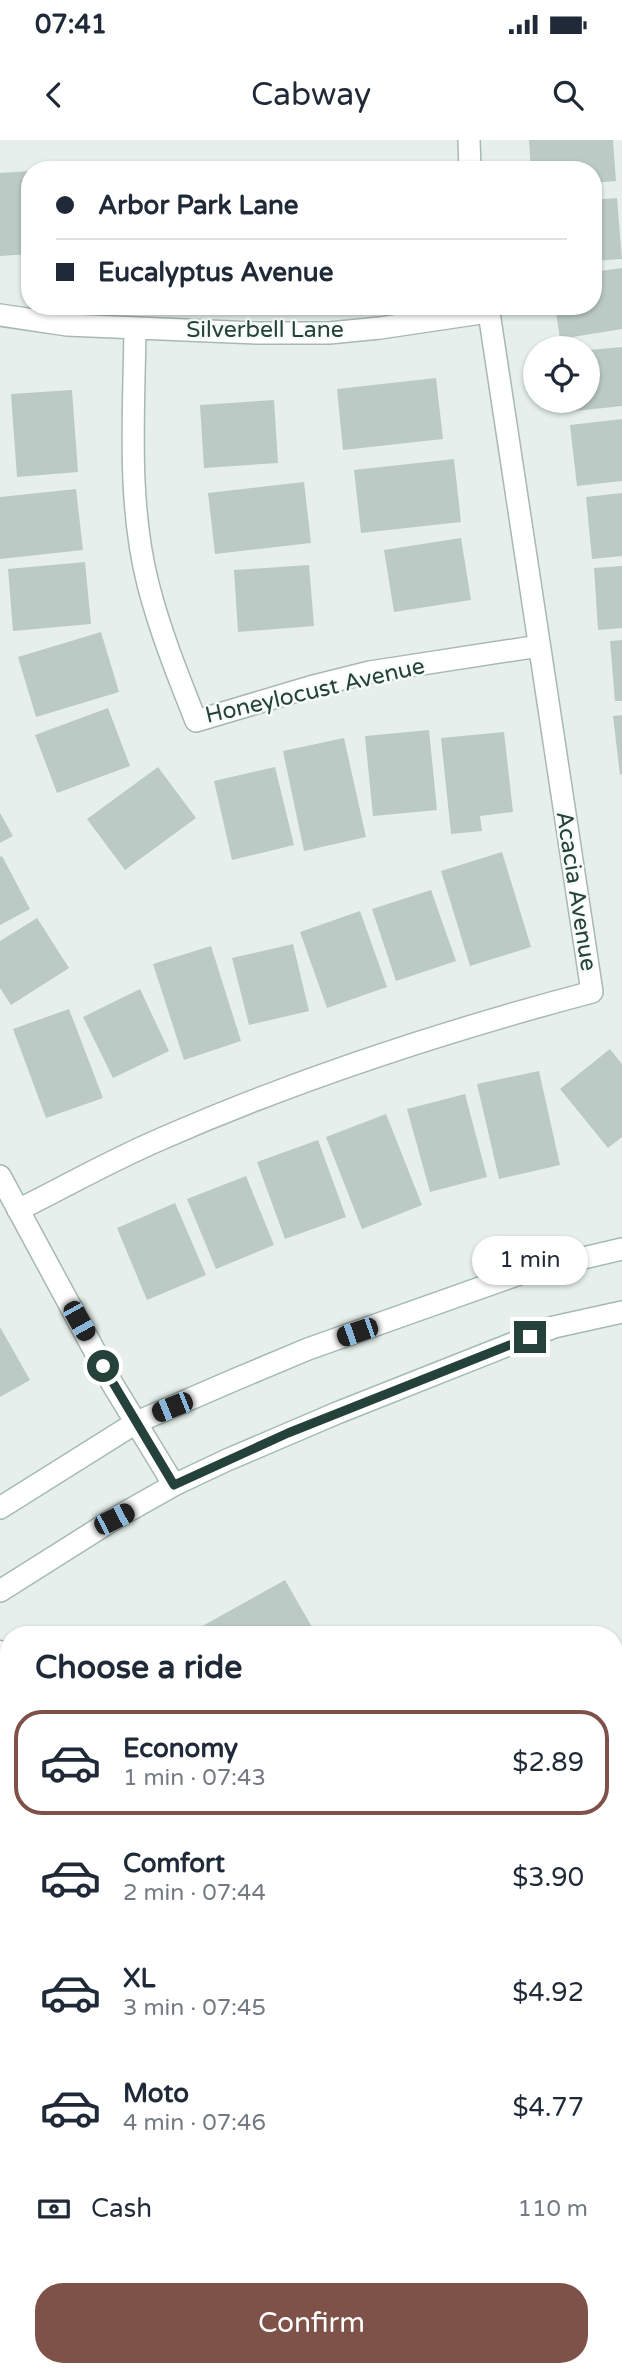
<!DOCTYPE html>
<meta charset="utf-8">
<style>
:root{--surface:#fff;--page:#f2f2f3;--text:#1f2937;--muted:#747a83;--line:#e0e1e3;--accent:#7f5249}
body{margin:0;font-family:"Varela Round",sans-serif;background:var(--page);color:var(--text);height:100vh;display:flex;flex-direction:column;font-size:26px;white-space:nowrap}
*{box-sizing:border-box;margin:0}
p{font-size:23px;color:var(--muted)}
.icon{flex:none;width:38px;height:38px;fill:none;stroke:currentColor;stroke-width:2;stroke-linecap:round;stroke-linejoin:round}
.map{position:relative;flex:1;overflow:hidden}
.side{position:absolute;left:0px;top:1486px;width:623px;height:751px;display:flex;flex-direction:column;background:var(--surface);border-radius:28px 28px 0 0;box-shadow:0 2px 5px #0004}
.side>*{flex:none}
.top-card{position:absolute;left:21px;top:21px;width:581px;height:154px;border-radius:28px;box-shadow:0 2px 5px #0004;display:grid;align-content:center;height:154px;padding:0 35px;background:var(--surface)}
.fabs{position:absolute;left:523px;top:196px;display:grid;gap:14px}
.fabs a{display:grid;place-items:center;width:77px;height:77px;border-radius:50%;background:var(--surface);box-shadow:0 2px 5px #0004;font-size:35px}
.end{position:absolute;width:32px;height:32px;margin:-16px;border:9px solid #24423a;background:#fff;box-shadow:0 0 0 4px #fff}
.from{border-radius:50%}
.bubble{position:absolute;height:49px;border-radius:24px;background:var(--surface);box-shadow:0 2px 5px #0004;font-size:23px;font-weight:600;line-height:49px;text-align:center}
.car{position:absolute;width:21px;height:42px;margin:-21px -10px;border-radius:9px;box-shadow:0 0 5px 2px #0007;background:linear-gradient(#222 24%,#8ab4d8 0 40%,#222 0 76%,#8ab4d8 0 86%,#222 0)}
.top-card b{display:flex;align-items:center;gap:24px;height:66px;font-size:26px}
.top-card b+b{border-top:2px solid var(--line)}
.top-card i{width:18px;height:18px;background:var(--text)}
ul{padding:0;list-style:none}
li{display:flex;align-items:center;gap:21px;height:105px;margin:0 14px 10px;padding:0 21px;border:4px solid transparent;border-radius:28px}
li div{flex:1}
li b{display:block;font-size:26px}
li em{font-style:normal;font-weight:600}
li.current{border-color:var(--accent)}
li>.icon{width:63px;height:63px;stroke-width:1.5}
h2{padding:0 35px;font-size:32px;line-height:84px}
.pay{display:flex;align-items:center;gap:18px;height:77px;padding:0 35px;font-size:26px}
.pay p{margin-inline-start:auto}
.button{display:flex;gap:14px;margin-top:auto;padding:14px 35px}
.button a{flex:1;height:80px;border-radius:28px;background:var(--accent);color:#fff;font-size:28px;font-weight:600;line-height:80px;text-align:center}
.status{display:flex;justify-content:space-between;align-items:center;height:49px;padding:0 35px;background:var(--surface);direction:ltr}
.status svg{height:19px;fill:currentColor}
header{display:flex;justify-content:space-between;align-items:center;height:91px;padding:0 35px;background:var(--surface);font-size:32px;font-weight:600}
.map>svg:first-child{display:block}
.building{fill:#bbcac4}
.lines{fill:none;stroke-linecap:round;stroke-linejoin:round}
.service-casing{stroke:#a8b8b2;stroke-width:19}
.minor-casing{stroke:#a8b8b2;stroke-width:24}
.tertiary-casing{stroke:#a8b8b2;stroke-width:24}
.secondary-casing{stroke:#a4bbb3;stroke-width:24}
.service{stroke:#fff;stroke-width:16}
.minor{stroke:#fff;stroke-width:21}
.tertiary{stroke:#fff;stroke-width:21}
.secondary{stroke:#fff;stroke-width:21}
.route{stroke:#24423a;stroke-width:9}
.labels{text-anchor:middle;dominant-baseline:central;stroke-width:5;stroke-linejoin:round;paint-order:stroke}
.street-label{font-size:23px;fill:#24423a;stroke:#f7fbf9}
</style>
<div class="status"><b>07:41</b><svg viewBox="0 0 49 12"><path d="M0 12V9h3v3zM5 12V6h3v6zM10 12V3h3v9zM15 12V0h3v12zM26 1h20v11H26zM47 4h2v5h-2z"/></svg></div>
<header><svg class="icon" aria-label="back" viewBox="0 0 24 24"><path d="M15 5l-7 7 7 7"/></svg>Cabway<svg class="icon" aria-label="search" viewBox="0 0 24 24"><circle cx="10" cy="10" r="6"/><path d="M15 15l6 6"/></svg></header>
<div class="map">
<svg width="622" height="2235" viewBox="0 0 622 2235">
<rect width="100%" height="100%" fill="#e6efeb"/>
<path class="building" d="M529,0H613L616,41L593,43V30H531Z
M30,31V114L0,116V33Z
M617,58L622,119L593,121V60Z
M622,128V189L560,199L555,166H593V132Z
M622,207V266L566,272L564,261H588V210Z
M436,238L443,299L343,310L337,249Z
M72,250L78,332L17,337L11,254Z
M274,260L278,323L204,328L200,265Z
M622,279V341L577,346L570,285Z
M454,319L461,382L361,393L354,330Z
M304,342L311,403L215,414L208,353Z
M76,349L83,410L0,419V357Z
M622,353V416L592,419L586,357Z
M461,398L471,460L394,472L384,410Z
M85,422L91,484L13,491L8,429Z
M309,425L314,486L238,492L234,430Z
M622,426V488L598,490L594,428Z
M101,492L119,552L36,577L18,517Z
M622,500V561H615L610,501Z
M108,568L130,626L57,653L35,595Z
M622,575V634L620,635L613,576Z
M429,590L437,670L373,676L365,596Z
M504,592L513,672L480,676L482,691L451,694L441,598Z
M344,598L366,697L304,711L283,611Z
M158,627L196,678L125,730L87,679Z
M275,627L294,705L232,720L214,641Z
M0,673L13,696L0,703Z
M502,712L531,807L470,826L441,731Z
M2,716L30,769L0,785V717Z
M431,750L456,821L396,841L372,769Z
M360,771L387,847L327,868L300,792Z
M37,778L69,828L11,865L0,848V801Z
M293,804L309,871L249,885L232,818Z
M211,806L241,901L184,920L153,824Z
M140,849L169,911L113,938L83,877Z
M69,869L103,958L46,978L13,889Z
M610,909L622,924V997L608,1008L560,949Z
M539,931L560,1025L499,1039L477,944Z
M465,954L487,1037L430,1052L407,969Z
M386,974L422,1065L362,1089L326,997Z
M318,1000L346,1077L285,1099L257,1022Z
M246,1036L274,1105L216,1129L187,1059Z
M175,1063L206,1135L147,1160L117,1088Z
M0,1187L30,1240L0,1257Z
M285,1440L316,1494H188Z
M614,1659H622V1774H614Z
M9,2118V2228H304V2235H0V2119Z"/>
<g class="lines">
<defs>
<path id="service" d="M0,1509L9,1520
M614,1590L622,1589
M0,2057L9,2056
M341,2228L342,2235"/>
<path id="minor" d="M469,0L470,30
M0,175L67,185L257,193H329L380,188L488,172
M135,188C134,273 127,361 148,444C160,491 178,536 196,581L310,547L370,532L539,506
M18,1070C66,1046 112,1020 161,999C300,938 445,891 592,852L488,166"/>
<path id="tertiary" d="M0,1036L113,1245L174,1345"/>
<path id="secondary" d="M0,1368L137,1282L234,1240L308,1209L528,1131L622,1109
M0,1451L114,1379L174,1345L227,1320L337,1273L554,1187L622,1172"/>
</defs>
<use href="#service" class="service-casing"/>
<use href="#minor" class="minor-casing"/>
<use href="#tertiary" class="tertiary-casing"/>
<use href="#secondary" class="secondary-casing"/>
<use href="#service" class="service"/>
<use href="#minor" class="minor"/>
<use href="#tertiary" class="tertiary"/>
<use href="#secondary" class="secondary"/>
</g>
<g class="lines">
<path class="route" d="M103,1226L174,1345L288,1293L530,1197"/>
</g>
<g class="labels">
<g class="street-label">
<text x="265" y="190">Silverbell Lane</text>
<text transform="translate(315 551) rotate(-13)">Honeylocust Avenue</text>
<text transform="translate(576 751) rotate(81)">Acacia Avenue</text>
</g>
</g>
</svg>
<div class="fabs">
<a><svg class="icon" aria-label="locate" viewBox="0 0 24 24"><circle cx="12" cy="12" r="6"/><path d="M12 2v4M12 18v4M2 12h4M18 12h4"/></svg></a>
</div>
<i class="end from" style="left:103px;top:1226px"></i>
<i class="end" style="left:530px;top:1197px"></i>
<div class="bubble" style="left:472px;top:1096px;width:116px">1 min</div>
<i class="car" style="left:79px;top:1181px;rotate:151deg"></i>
<i class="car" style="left:357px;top:1192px;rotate:251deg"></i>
<i class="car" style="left:172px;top:1267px;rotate:248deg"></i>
<i class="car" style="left:114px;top:1379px;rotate:63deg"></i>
<div class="top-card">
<b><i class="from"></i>Arbor Park Lane</b>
<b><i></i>Eucalyptus Avenue</b>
</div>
<section class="side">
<h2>Choose a ride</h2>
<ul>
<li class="current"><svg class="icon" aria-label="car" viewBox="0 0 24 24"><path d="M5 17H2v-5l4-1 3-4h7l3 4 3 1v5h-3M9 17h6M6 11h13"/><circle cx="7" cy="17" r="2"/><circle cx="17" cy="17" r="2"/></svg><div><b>Economy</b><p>1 min · 07:43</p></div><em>$2.89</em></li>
<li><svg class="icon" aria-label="car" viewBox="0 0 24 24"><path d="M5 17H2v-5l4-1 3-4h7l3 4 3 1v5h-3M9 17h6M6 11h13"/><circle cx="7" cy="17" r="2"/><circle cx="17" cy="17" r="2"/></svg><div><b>Comfort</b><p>2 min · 07:44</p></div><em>$3.90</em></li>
<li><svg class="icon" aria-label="car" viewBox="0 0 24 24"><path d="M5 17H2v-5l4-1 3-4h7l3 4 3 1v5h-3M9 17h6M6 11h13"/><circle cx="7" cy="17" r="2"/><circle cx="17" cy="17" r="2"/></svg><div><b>XL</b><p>3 min · 07:45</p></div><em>$4.92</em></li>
<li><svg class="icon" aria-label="car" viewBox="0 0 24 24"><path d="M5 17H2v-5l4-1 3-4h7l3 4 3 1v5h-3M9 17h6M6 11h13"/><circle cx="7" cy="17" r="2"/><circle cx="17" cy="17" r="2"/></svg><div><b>Moto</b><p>4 min · 07:46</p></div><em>$4.77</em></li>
</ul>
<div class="pay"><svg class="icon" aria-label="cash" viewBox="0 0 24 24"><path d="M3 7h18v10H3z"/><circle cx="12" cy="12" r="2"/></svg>Cash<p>110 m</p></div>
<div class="button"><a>Confirm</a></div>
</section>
</div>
